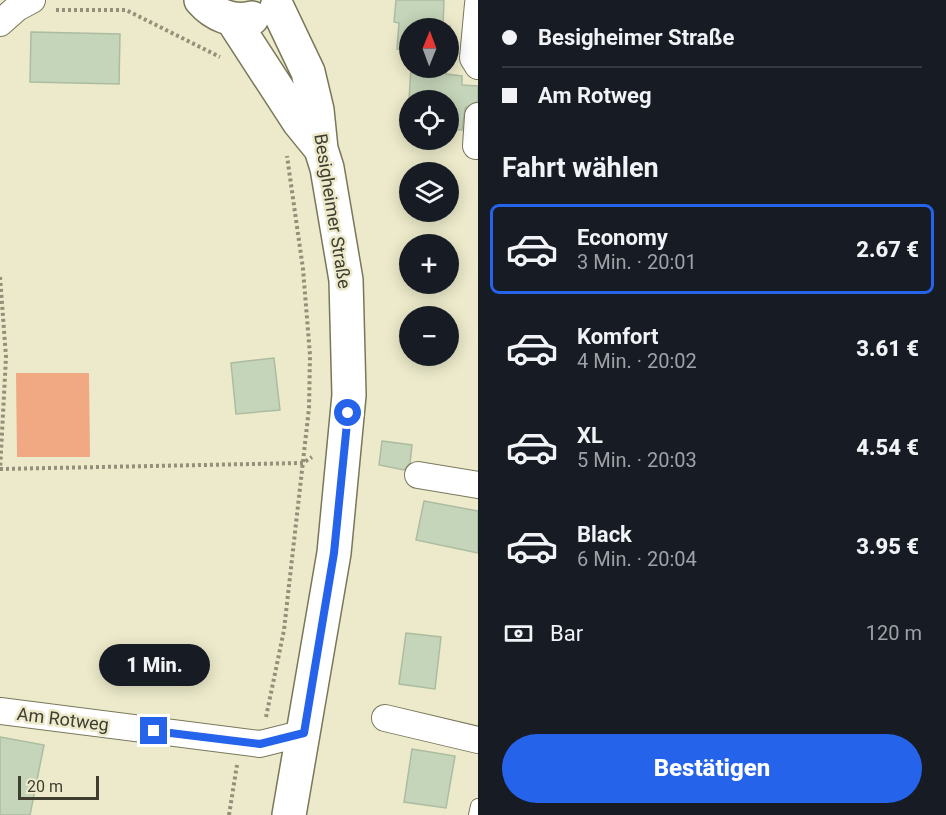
<!DOCTYPE html>
<html lang="de">
<meta charset="utf-8">
<style>
:root{--surface:#171b24;--page:#20242c;--text:#f1f3f6;--muted:#9ea1a6;--line:#363941;--accent:#2563eb}
body{margin:0;font-family:Roboto,sans-serif;background:var(--page);color:var(--text);height:100vh;display:flex;flex-direction:column;font-size:22px;white-space:nowrap}
*{box-sizing:border-box;margin:0}
p{font-size:20px;color:var(--muted)}
.icon{flex:none;width:33px;height:33px;fill:none;stroke:currentColor;stroke-width:2;stroke-linecap:round;stroke-linejoin:round}
.map{position:relative;flex:1;overflow:hidden}
.sheet{display:flex;flex-direction:column;background:var(--surface);width:468px}
.sheet>*{flex:none}
.banner{display:grid;align-content:center;height:132px;padding:0 24px;background:var(--surface)}
.needle{width:39px;rotate:1deg}
.buttons{position:absolute;left:399px;top:18px;display:grid;gap:12px}
.buttons a{display:grid;place-items:center;width:60px;height:60px;border-radius:50%;background:var(--surface);box-shadow:0 3px 15px #0003;font-size:30px}
.scale{position:absolute;left:18px;bottom:15px;width:81px;box-sizing:border-box;padding-left:6px;border:3px solid #3e3d30;border-top:0;font-size:16px;line-height:21px;white-space:nowrap;color:#3e3d30;-webkit-text-stroke:4px #eceaca;paint-order:stroke}
.end{position:absolute;width:27px;height:27px;margin:-14px;border:8px solid #2563eb;background:#fff;box-shadow:0 0 0 3px #fff}
.from{border-radius:50%}
.bubble{position:absolute;height:42px;border-radius:21px;background:var(--surface);box-shadow:0 3px 15px #0003;font-size:20px;font-weight:800;line-height:42px;text-align:center}
.banner b{display:flex;align-items:center;gap:21px;height:57px;font-size:22px}
.banner b+b{border-top:2px solid var(--line)}
.banner i{width:15px;height:15px;background:var(--text)}
ul{padding:0;list-style:none}
li{display:flex;align-items:center;gap:18px;height:90px;margin:0 12px 9px;padding:0 12px;border:3px solid transparent;border-radius:9px}
li div{flex:1}
li b{display:block;font-size:22px}
li em{font-style:normal;font-weight:800}
li.active{border-color:var(--accent)}
li>.icon{width:54px;height:54px;stroke-width:1.5}
h2{padding:0 24px;font-size:27px;line-height:72px}
.pay{display:flex;align-items:center;gap:15px;height:66px;padding:0 24px;font-size:22px}
.pay p{margin-inline-start:auto}
.cta{display:flex;gap:12px;margin-top:auto;padding:12px 24px}
.cta a{flex:1;height:69px;border-radius:36px;background:var(--accent);color:#fff;font-size:24px;font-weight:800;line-height:69px;text-align:center}
main{display:flex;flex:1;min-height:0}
.map>svg:first-child{display:block}
.green{fill:#f0a982}
.building{fill:#c5d5b9;stroke:#acbca0;stroke-width:1.5}
.lines{fill:none;stroke-linecap:round;stroke-linejoin:round}
.service-casing{stroke:#79775a;stroke-width:16}
.minor-casing{stroke:#79775a;stroke-width:28}
.secondary-casing{stroke:#79775a;stroke-width:36}
.path{stroke:#92907a;stroke-width:4;stroke-dasharray:3 3;stroke-linecap:butt}
.service{stroke:#fff;stroke-width:14}
.minor{stroke:#fff;stroke-width:26}
.secondary{stroke:#fff;stroke-width:33}
.route{stroke:#2563eb;stroke-width:8}
.labels{text-anchor:middle;dominant-baseline:central;stroke-width:5;stroke-linejoin:round;paint-order:stroke}
.street-label{font-size:18px;fill:#3e3d30;stroke:#eceaca}
</style>
<main>
<div class="map">
<svg width="478" height="815" viewBox="0 0 478 815">
<rect width="100%" height="100%" fill="#eceaca"/>
<path class="green" d="M16,373H89L90,457H17Z"/>
<path class="building" d="M396,0H444L443,26H450L448,47V28H410V50L397,49L399,23L394,22Z
M31,32L120,34L119,84L30,82Z
M411,68H447L446,74L462,76V85L478,86V101L465,108L462,130L448,129V100H409Z
M274,358L280,410L236,414L231,363Z
M382,441L412,445L410,463L404,470L379,465Z
M424,501L478,511V553L416,540Z
M406,633L441,637L435,689L399,684Z
M0,737L44,745L30,815H0Z
M412,749L455,756L446,808L404,802Z"/>
<g class="lines">
<defs>
<path id="service" d="M476,815L478,806"/>
<path id="minor" d="M478,4L473,58L478,66
M0,23L17,8L32,0
M476,146L478,116
M418,475L478,485
M0,711L260,744L304,733
M385,718L478,740"/>
<path id="secondary" d="M201,0C214,15 233,23 252,18
M277,7L308,72L317,110L321,149L327,168L346,280L349,395L334,553L289,815
M232,19L299,122L321,149"/>
</defs>
<use href="#service" class="service-casing"/>
<use href="#minor" class="minor-casing"/>
<use href="#secondary" class="secondary-casing"/>
<path class="path" d="M56,10H126L220,57
M0,277L6,357L0,471
M0,469L303,463L312,457
M266,717L284,630L309,408L310,355L303,269L287,156
M229,815L237,765"/>
<use href="#service" class="service"/>
<use href="#minor" class="minor"/>
<use href="#secondary" class="secondary"/>
</g>
<g class="lines">
<path class="route" d="M154,731L260,744L304,733L334,553L348,413"/>
</g>
<g class="labels">
<g class="street-label">
<text transform="translate(333 211) rotate(81)">Besigheimer Straße</text>
<text transform="translate(63 719) rotate(7)">Am Rotweg</text>
</g>
</g>
</svg>
<div class="buttons">
<a><svg class="needle" viewBox="-14 -14 28 28"><path d="M0-13l5 13h-10z" fill="#e53935"/><path d="M0 13l5-13h-10z" fill="#9ea1a6"/></svg></a>
<a><svg class="icon" aria-label="locate" viewBox="0 0 24 24"><circle cx="12" cy="12" r="6"/><path d="M12 2v4M12 18v4M2 12h4M18 12h4"/></svg></a>
<a><svg class="icon" aria-label="layers" viewBox="0 0 24 24"><path d="M12 4l9 5-9 5-9-5zM3 14l9 5 9-5"/></svg></a>
<a>+</a>
<a>−</a>
</div>
<div class="scale">20 m</div>
<i class="end from" style="left:348px;top:413px"></i>
<i class="end" style="left:154px;top:731px"></i>
<div class="bubble" style="left:99px;top:644px;width:111px">1 Min.</div>
</div>
<section class="sheet">
<div class="banner">
<b><i class="from"></i>Besigheimer Straße</b>
<b><i></i>Am Rotweg</b>
</div>
<h2>Fahrt wählen</h2>
<ul>
<li class="active"><svg class="icon" aria-label="car" viewBox="0 0 24 24"><path d="M5 17H2v-5l4-1 3-4h7l3 4 3 1v5h-3M9 17h6M6 11h13"/><circle cx="7" cy="17" r="2"/><circle cx="17" cy="17" r="2"/></svg><div><b>Economy</b><p>3 Min. · 20:01</p></div><em>2.67 €</em></li>
<li><svg class="icon" aria-label="car" viewBox="0 0 24 24"><path d="M5 17H2v-5l4-1 3-4h7l3 4 3 1v5h-3M9 17h6M6 11h13"/><circle cx="7" cy="17" r="2"/><circle cx="17" cy="17" r="2"/></svg><div><b>Komfort</b><p>4 Min. · 20:02</p></div><em>3.61 €</em></li>
<li><svg class="icon" aria-label="car" viewBox="0 0 24 24"><path d="M5 17H2v-5l4-1 3-4h7l3 4 3 1v5h-3M9 17h6M6 11h13"/><circle cx="7" cy="17" r="2"/><circle cx="17" cy="17" r="2"/></svg><div><b>XL</b><p>5 Min. · 20:03</p></div><em>4.54 €</em></li>
<li><svg class="icon" aria-label="car" viewBox="0 0 24 24"><path d="M5 17H2v-5l4-1 3-4h7l3 4 3 1v5h-3M9 17h6M6 11h13"/><circle cx="7" cy="17" r="2"/><circle cx="17" cy="17" r="2"/></svg><div><b>Black</b><p>6 Min. · 20:04</p></div><em>3.95 €</em></li>
</ul>
<div class="pay"><svg class="icon" aria-label="cash" viewBox="0 0 24 24"><path d="M3 7h18v10H3z"/><circle cx="12" cy="12" r="2"/></svg>Bar<p>120 m</p></div>
<div class="cta"><a>Bestätigen</a></div>
</section>
</main>
